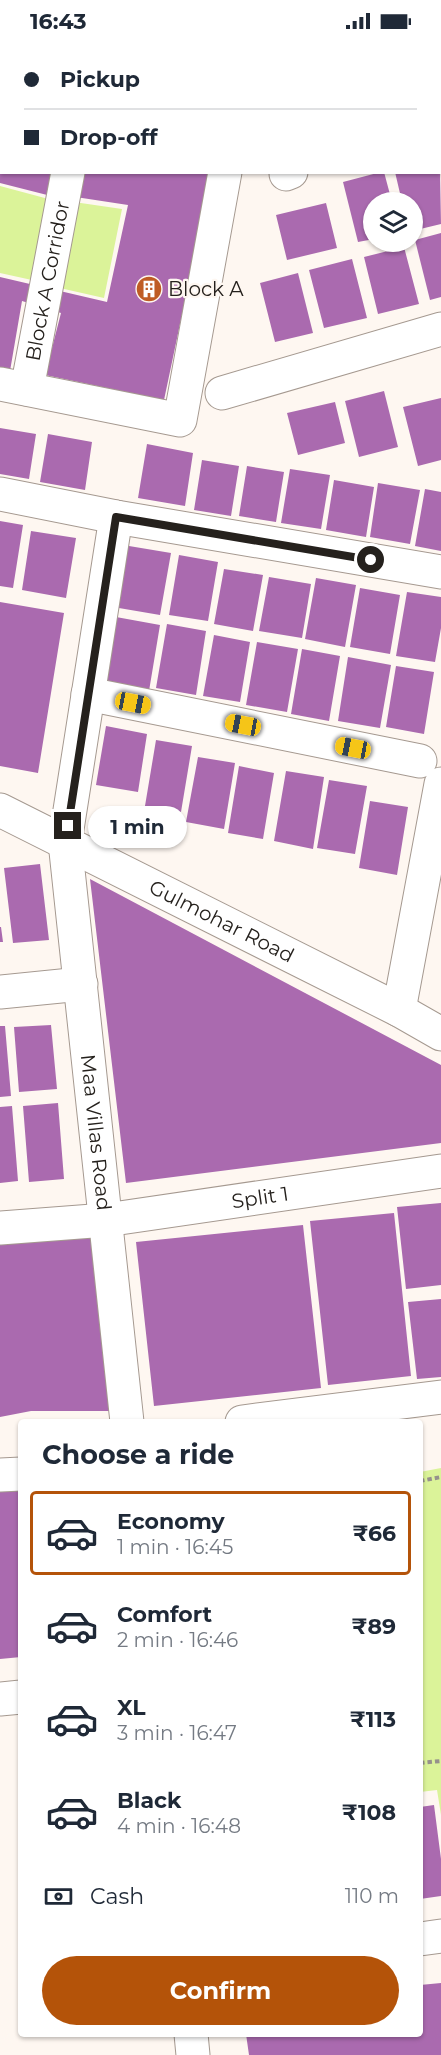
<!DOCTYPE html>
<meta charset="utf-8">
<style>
:root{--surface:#fff;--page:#f6f6f7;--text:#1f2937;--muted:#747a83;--line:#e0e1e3;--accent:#b45309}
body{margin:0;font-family:Montserrat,sans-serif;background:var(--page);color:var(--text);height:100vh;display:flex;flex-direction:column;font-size:22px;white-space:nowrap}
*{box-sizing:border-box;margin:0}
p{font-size:20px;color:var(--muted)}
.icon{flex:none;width:33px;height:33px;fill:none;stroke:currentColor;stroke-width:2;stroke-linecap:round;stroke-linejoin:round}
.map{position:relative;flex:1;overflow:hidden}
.drawer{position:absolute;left:18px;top:1377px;width:405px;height:618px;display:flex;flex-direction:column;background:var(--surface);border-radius:6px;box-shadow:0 2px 4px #0004}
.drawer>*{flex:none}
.hud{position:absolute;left:0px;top:0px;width:441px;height:132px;box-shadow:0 2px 4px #0004;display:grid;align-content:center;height:132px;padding:0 24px;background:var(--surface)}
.tools{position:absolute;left:363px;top:150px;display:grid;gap:12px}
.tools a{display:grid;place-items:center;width:60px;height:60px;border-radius:50%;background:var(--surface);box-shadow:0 2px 4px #0004;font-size:30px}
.end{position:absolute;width:27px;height:27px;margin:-14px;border:8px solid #25211d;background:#fff;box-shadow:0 0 0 3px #fff}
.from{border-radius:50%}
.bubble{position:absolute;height:42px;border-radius:21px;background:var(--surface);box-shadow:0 2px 4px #0004;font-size:20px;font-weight:700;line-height:42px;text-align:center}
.car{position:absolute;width:18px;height:36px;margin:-18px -9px;border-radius:8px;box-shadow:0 0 4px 2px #0007;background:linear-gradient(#f5c518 24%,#345 0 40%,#f5c518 0 76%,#345 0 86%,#f5c518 0)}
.hud b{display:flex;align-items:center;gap:21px;height:57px;font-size:22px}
.hud b+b{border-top:2px solid var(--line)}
.hud i{width:15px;height:15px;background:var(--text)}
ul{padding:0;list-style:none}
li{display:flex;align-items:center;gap:18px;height:84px;margin:0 12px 9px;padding:0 12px;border:3px solid transparent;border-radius:6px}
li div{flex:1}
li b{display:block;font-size:22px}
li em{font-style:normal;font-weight:700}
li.current{border-color:var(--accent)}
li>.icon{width:54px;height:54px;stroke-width:1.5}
h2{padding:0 24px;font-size:27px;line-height:72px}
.pay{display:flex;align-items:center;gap:15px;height:66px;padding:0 24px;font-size:22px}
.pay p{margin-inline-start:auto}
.cta{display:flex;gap:12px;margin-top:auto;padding:12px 24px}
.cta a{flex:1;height:69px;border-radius:36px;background:var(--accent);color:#fff;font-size:24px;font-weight:700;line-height:69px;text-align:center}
.status{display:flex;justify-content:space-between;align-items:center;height:42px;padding:0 30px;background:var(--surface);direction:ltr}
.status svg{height:16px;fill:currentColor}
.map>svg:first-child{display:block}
.green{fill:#dbf399}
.building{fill:#aa6aaf}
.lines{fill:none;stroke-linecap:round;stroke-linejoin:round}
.minor-casing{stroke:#a59990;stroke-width:35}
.path{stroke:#96918c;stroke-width:4;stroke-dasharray:4.5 3;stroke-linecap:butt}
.minor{stroke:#fff;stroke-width:33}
.route{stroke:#25211d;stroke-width:8}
.labels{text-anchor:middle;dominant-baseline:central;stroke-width:4.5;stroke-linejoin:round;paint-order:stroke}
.street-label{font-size:20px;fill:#25211d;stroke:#fef7f1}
.poi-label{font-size:20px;fill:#25211d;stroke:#fef7f1;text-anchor:start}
</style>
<div class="status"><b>16:43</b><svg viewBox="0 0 49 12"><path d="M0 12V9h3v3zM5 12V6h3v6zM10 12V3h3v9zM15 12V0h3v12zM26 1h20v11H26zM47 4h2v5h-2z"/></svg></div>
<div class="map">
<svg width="441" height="2013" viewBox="0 0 441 2013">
<rect width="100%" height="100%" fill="#fef7f1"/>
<path class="green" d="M287,0H441V68L440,69V2H287Z
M0,144L56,159L41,240L0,231Z
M67,159L122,167L104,256L51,244Z
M441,1426V1773L437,1748L420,1750V1430Z"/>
<path class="building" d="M0,130H59L55,155L0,141Z
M73,130H212L164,358L45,333L61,271L22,259L10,329L0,327V235L107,260L128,163L69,154Z
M381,130H384L392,160H374V197L358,200L343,140Z
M395,130H440L441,182L412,189V160H402Z
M326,161L337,206L287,218L276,173Z
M441,191V255L430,258L415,198Z
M404,205L419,262L378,272L364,215Z
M352,217L367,276L324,286L309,228Z
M298,231L313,291L275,300L260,241Z
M384,349L398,405L359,415L345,359Z
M441,356V418L418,424L403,365Z
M335,360L345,401L298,413L287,371Z
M0,386L36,392L29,437L0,432Z
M48,392L92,400L85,448L40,440Z
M147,402L193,411L185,464L138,456Z
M202,418L239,424L231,474L194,468Z
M247,424L284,430L276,480L239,474Z
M290,427L330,433L321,487L281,481Z
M334,438L374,445L366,495L326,488Z
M378,441L420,448L410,502L370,495Z
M425,447L441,450V509L415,504Z
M0,479L23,483L13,546L0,544Z
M31,489L76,496L66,556L22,548Z
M123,503L171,511L160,573L113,565Z
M179,513L218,520L208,579L169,573Z
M224,527L263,533L253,589L214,582Z
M269,535L311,542L302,596L259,589Z
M316,536L356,543L345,605L305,597Z
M360,546L400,553L390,612L350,605Z
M407,550L441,555V586L435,620L396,614Z
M0,560L64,571L38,731L0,724Z
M116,575L160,583L149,649L105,642Z
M167,582L206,589L196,653L156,646Z
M214,593L250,600L240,660L203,654Z
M257,600L298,607L287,670L246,663Z
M302,607L340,614L329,679L291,672Z
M348,615L391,623L380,686L338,679Z
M396,624L434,630L424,692L386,685Z
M106,684L147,692L138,750L96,743Z
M156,698L192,704L181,770L145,764Z
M198,715L235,721L224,787L186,780Z
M239,724L274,731L263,797L228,791Z
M286,729L324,735L313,807L274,799Z
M329,738L367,744L355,812L317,806Z
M370,759L408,765L397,833L359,826Z
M40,822L49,898L13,901L4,826Z
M90,837L441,1023V1101L126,1141Z
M0,885H1L3,900H0Z
M51,983L57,1047L19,1050L14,985Z
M0,984H5L11,1054L0,1055Z
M58,1061L64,1137L29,1140L23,1064Z
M12,1064L18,1139L0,1141V1065Z
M441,1161V1243L406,1247L397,1165Z
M394,1171L411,1334L328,1343L310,1179Z
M303,1183L321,1346L154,1364L136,1200Z
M100,1185L114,1369H31L0,1375V1195Z
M441,1257V1335L417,1337L408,1260Z
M21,1447V1615L0,1617V1448Z
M434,1763L441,1817V1854L420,1857V1765Z
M441,1941V2013H249L246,1992H420V1943Z"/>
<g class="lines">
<defs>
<g id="minor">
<path d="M0,63H2"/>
<path d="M440,85H441"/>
<path d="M286,132L291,130"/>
<path d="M0,342L180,378L225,130"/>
<path id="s1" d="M27,347L68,130"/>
<path d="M222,351L441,287"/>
<path d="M0,452L116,475L441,530"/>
<path id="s2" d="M116,475L65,800L127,1380"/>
<path d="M88,652L420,719"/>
<path id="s3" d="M0,768L399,968L441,992"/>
<path d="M0,950L81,942"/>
<path d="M399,968L441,742"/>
<path id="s4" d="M0,1186L106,1178L441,1129"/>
<path d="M242,1380L441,1355"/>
<path d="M0,1433L21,1432"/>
<path d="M0,1657L21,1655"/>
<path d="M420,1897L441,1894"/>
<path d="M191,1992L193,2013"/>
</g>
</defs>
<use href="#minor" class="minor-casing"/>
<path class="path" d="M420,1439L441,1435
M420,1721L441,1719"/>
<use href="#minor" class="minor"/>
</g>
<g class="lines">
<path class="route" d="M68,784L116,475L371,518"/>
</g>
<defs>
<symbol id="building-disc" viewBox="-11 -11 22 22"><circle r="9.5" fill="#bf5c24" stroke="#fef7f1"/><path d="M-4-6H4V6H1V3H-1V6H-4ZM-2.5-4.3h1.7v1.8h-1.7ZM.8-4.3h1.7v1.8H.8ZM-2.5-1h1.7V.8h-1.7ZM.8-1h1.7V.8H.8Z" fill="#fff"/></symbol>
</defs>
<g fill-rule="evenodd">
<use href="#building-disc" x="134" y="232" width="30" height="30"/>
</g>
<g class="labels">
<g class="street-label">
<text stroke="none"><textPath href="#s1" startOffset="110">Block A Corridor</textPath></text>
<text stroke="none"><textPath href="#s3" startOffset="248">Gulmohar Road</textPath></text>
<text stroke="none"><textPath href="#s2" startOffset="621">Maa Villas Road</textPath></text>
<text stroke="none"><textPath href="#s4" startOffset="262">Split 1</textPath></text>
</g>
<g class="poi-label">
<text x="168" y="247">Block A</text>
</g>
</g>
</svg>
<div class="tools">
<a><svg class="icon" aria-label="layers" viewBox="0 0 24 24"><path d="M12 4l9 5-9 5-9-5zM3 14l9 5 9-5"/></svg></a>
</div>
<i class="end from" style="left:371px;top:518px"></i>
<i class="end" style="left:68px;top:784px"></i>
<div class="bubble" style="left:88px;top:764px;width:99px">1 min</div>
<i class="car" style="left:133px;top:661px;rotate:101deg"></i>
<i class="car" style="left:243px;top:683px;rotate:281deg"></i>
<i class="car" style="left:353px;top:706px;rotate:281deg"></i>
<div class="hud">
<b><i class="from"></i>Pickup</b>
<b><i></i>Drop-off</b>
</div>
<section class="drawer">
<h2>Choose a ride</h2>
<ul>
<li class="current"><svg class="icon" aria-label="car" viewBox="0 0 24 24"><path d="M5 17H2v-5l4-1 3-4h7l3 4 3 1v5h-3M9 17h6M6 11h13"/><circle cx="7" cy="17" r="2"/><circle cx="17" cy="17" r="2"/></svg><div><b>Economy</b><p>1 min · 16:45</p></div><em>₹66</em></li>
<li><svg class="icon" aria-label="car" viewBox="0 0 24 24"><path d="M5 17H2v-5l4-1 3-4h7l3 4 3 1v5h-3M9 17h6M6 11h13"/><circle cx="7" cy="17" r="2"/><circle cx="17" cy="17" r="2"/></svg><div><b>Comfort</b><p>2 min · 16:46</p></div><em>₹89</em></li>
<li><svg class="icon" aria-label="car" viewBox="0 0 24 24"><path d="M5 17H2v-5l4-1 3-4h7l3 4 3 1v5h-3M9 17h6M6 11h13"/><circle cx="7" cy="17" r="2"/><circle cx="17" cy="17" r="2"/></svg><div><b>XL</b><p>3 min · 16:47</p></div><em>₹113</em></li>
<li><svg class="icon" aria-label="car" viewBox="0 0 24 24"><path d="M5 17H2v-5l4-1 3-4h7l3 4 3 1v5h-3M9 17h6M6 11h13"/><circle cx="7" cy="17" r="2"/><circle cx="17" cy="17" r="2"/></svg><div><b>Black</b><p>4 min · 16:48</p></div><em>₹108</em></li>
</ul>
<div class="pay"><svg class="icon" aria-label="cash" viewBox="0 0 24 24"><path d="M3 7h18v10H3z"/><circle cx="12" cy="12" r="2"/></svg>Cash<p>110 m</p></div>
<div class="cta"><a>Confirm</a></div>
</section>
</div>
